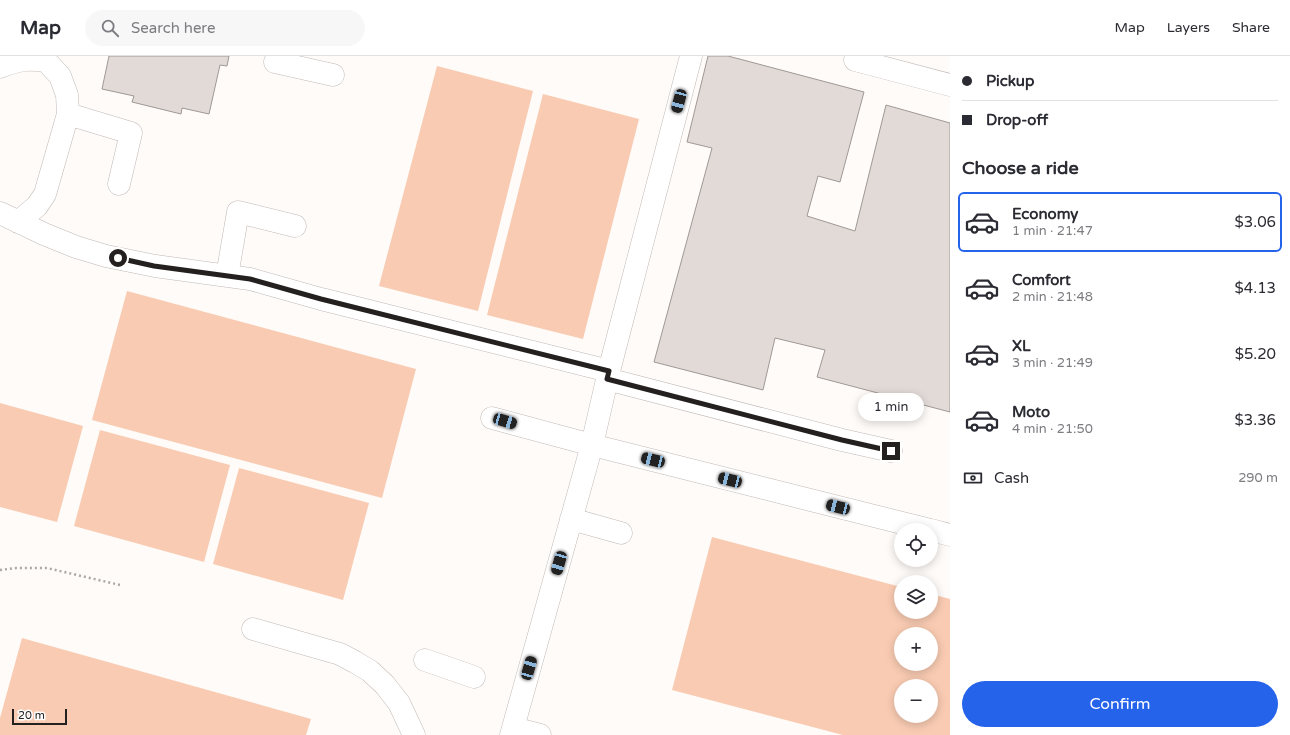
<!DOCTYPE html>
<meta charset="utf-8">
<style>
:root{--surface:#fff;--page:#f7f7f7;--text:#2b2b33;--muted:#7c7c81;--line:#e1e1e2;--accent:#2563eb}
body{margin:0;font-family:"Varela Round",sans-serif;background:var(--page);color:var(--text);height:100vh;display:flex;flex-direction:column;font-size:15px;white-space:nowrap}
*{box-sizing:border-box;margin:0}
p{font-size:13px;color:var(--muted)}
.icon{flex:none;width:22px;height:22px;fill:none;stroke:currentColor;stroke-width:2;stroke-linecap:round;stroke-linejoin:round}
.map{position:relative;flex:1;overflow:hidden}
.details{display:flex;flex-direction:column;background:var(--surface);width:340px}
.details>*{flex:none}
.top-card{display:grid;align-content:center;height:88px;padding:0 12px;background:var(--surface)}
.fabs{position:absolute;left:894px;top:467px;display:grid;gap:8px}
.fabs a{display:grid;place-items:center;width:44px;height:44px;border-radius:50%;background:var(--surface);box-shadow:0 2px 10px #0003;font-size:20px}
.scale{position:absolute;left:12px;bottom:10px;width:55px;box-sizing:border-box;padding-left:4px;border:2px solid #23201f;border-top:0;font-size:11px;line-height:14px;white-space:nowrap;color:#23201f;-webkit-text-stroke:3px #fff;paint-order:stroke}
.end{position:absolute;width:18px;height:18px;margin:-9px;border:5px solid #23201f;background:#fff;box-shadow:0 0 0 2px #fff}
.from{border-radius:50%}
.bubble{position:absolute;height:28px;border-radius:14px;background:var(--surface);box-shadow:0 2px 10px #0003;font-size:13px;font-weight:600;line-height:28px;text-align:center}
.car{position:absolute;width:12px;height:24px;margin:-12px -6px;border-radius:5px;box-shadow:0 0 3px 1px #0007;background:linear-gradient(#222 24%,#8ab4d8 0 40%,#222 0 76%,#8ab4d8 0 86%,#222 0)}
.top-card b{display:flex;align-items:center;gap:14px;height:38px;font-size:15px}
.top-card b+b{border-top:1px solid var(--line)}
.top-card i{width:10px;height:10px;background:var(--text)}
ul{padding:0;list-style:none}
li{display:flex;align-items:center;gap:12px;height:60px;margin:0 8px 6px;padding:0 4px;border:2px solid transparent;border-radius:6px}
li div{flex:1}
li b{display:block;font-size:15px}
li em{font-style:normal;font-weight:600}
li.current{border-color:var(--accent)}
li>.icon{width:36px;height:36px;stroke-width:1.5}
h2{padding:0 12px;font-size:18px;line-height:48px}
.pay{display:flex;align-items:center;gap:10px;height:44px;padding:0 12px;font-size:15px}
.pay p{margin-inline-start:auto}
.button{display:flex;gap:8px;margin-top:auto;padding:8px 12px}
.button a{flex:1;height:46px;border-radius:24px;background:var(--accent);color:#fff;font-size:16px;font-weight:600;line-height:46px;text-align:center}
header{display:flex;align-items:center;gap:24px;box-sizing:border-box;height:56px;padding:0 20px;background:var(--surface);border-bottom:1px solid var(--line)}
header strong{font-size:19px}
nav{display:flex;gap:22px;margin-inline-start:auto;font-size:14px}
.search{width:280px;height:36px;background:var(--page);display:flex;align-items:center;gap:10px;box-sizing:border-box;padding:0 14px;border-radius:22px;color:var(--muted);font-size:15px}
main{display:flex;flex:1;min-height:0}
.map>svg:first-child{display:block}
.green{fill:#f9cbb2;fill-rule:evenodd}
.building{fill:#e1dad7;stroke:#9f9895}
.lines{fill:none;stroke-linecap:round;stroke-linejoin:round}
.minor-casing{stroke:#c0b9b6;stroke-width:23}
.path{stroke:#aaa7a4;stroke-width:2.5;stroke-dasharray:2 3;stroke-linecap:butt}
.minor{stroke:#fff;stroke-width:22}
.route{stroke:#23201f;stroke-width:5}
</style>
<header>
<strong>Map</strong>
<div class="search"><svg class="icon" aria-label="search" viewBox="0 0 24 24"><circle cx="10" cy="10" r="6"/><path d="M15 15l6 6"/></svg>Search here</div>
<nav><a>Map</a><a>Layers</a><a>Share</a></nav>
</header>
<main>
<div class="map">
<svg width="950" height="679" viewBox="0 0 950 679">
<rect width="100%" height="100%" fill="#fffbf8"/>
<path class="green" d="M437,10L533,35L478,255L379,230Z
M543,38L639,63L583,283L487,259Z
M127,235L416,313L382,442L92,364Z
M0,347L83,370L57,466L0,451Z
M100,374L230,409L204,506L74,470Z
M239,412L369,447L343,544L213,508Z
M712,481L901,531V556H931V538L950,543V679H843L672,634ZM901,578H931V608H901ZM901,630H931V660H901Z
M22,582L311,663L306,679H0V662Z"/>
<path class="building" d="M109,0H229L227,10L220,9L209,58L182,52L181,58L132,46L134,40L102,33Z
M708,0H728L864,36L840,126L818,120L807,160L855,175L886,49L950,67V356L817,321L825,294L775,282L763,334L654,306L712,92L687,86Z"/>
<g class="lines">
<defs>
<path id="minor" d="M855,4L950,29
M275,6L333,19
M0,11C19,4 26,2 46,5L60,20L67,39L68,58L131,77L119,128
M0,157L44,178L76,191L106,200L155,210L250,223L321,243L609,315
M18,166L37,150L45,138L68,58
M227,220L238,156L295,170
M607,323L842,384L891,395
M492,362L592,389L930,474
M571,463L621,477
M931,474L950,479
M253,573L340,598L355,606L370,615L385,629L399,647L414,679
M425,604L474,621
M513,672L540,679
M511,679L592,389L609,315L691,0"/>
</defs>
<use href="#minor" class="minor-casing"/>
<path class="path" d="M0,514L16,512H47L120,529"/>
<use href="#minor" class="minor"/>
</g>
<g class="lines">
<path class="route" d="M118,202L154,210L250,223L321,243L609,315L607,323L842,384L891,395"/>
</g>
</svg>
<div class="fabs">
<a><svg class="icon" aria-label="locate" viewBox="0 0 24 24"><circle cx="12" cy="12" r="6"/><path d="M12 2v4M12 18v4M2 12h4M18 12h4"/></svg></a>
<a><svg class="icon" aria-label="layers" viewBox="0 0 24 24"><path d="M12 4l9 5-9 5-9-5zM3 14l9 5 9-5"/></svg></a>
<a>+</a>
<a>−</a>
</div>
<div class="scale">20 m</div>
<i class="end from" style="left:118px;top:202px"></i>
<i class="end" style="left:891px;top:395px"></i>
<div class="bubble" style="left:858px;top:337px;width:66px">1 min</div>
<i class="car" style="left:679px;top:45px;rotate:195deg"></i>
<i class="car" style="left:505px;top:365px;rotate:106deg"></i>
<i class="car" style="left:653px;top:404px;rotate:284deg"></i>
<i class="car" style="left:730px;top:424px;rotate:284deg"></i>
<i class="car" style="left:838px;top:451px;rotate:284deg"></i>
<i class="car" style="left:559px;top:507px;rotate:196deg"></i>
<i class="car" style="left:529px;top:612px;rotate:16deg"></i>
</div>
<section class="details">
<div class="top-card">
<b><i class="from"></i>Pickup</b>
<b><i></i>Drop-off</b>
</div>
<h2>Choose a ride</h2>
<ul>
<li class="current"><svg class="icon" aria-label="car" viewBox="0 0 24 24"><path d="M5 17H2v-5l4-1 3-4h7l3 4 3 1v5h-3M9 17h6M6 11h13"/><circle cx="7" cy="17" r="2"/><circle cx="17" cy="17" r="2"/></svg><div><b>Economy</b><p>1 min · 21:47</p></div><em>$3.06</em></li>
<li><svg class="icon" aria-label="car" viewBox="0 0 24 24"><path d="M5 17H2v-5l4-1 3-4h7l3 4 3 1v5h-3M9 17h6M6 11h13"/><circle cx="7" cy="17" r="2"/><circle cx="17" cy="17" r="2"/></svg><div><b>Comfort</b><p>2 min · 21:48</p></div><em>$4.13</em></li>
<li><svg class="icon" aria-label="car" viewBox="0 0 24 24"><path d="M5 17H2v-5l4-1 3-4h7l3 4 3 1v5h-3M9 17h6M6 11h13"/><circle cx="7" cy="17" r="2"/><circle cx="17" cy="17" r="2"/></svg><div><b>XL</b><p>3 min · 21:49</p></div><em>$5.20</em></li>
<li><svg class="icon" aria-label="car" viewBox="0 0 24 24"><path d="M5 17H2v-5l4-1 3-4h7l3 4 3 1v5h-3M9 17h6M6 11h13"/><circle cx="7" cy="17" r="2"/><circle cx="17" cy="17" r="2"/></svg><div><b>Moto</b><p>4 min · 21:50</p></div><em>$3.36</em></li>
</ul>
<div class="pay"><svg class="icon" aria-label="cash" viewBox="0 0 24 24"><path d="M3 7h18v10H3z"/><circle cx="12" cy="12" r="2"/></svg>Cash<p>290 m</p></div>
<div class="button"><a>Confirm</a></div>
</section>
</main>
